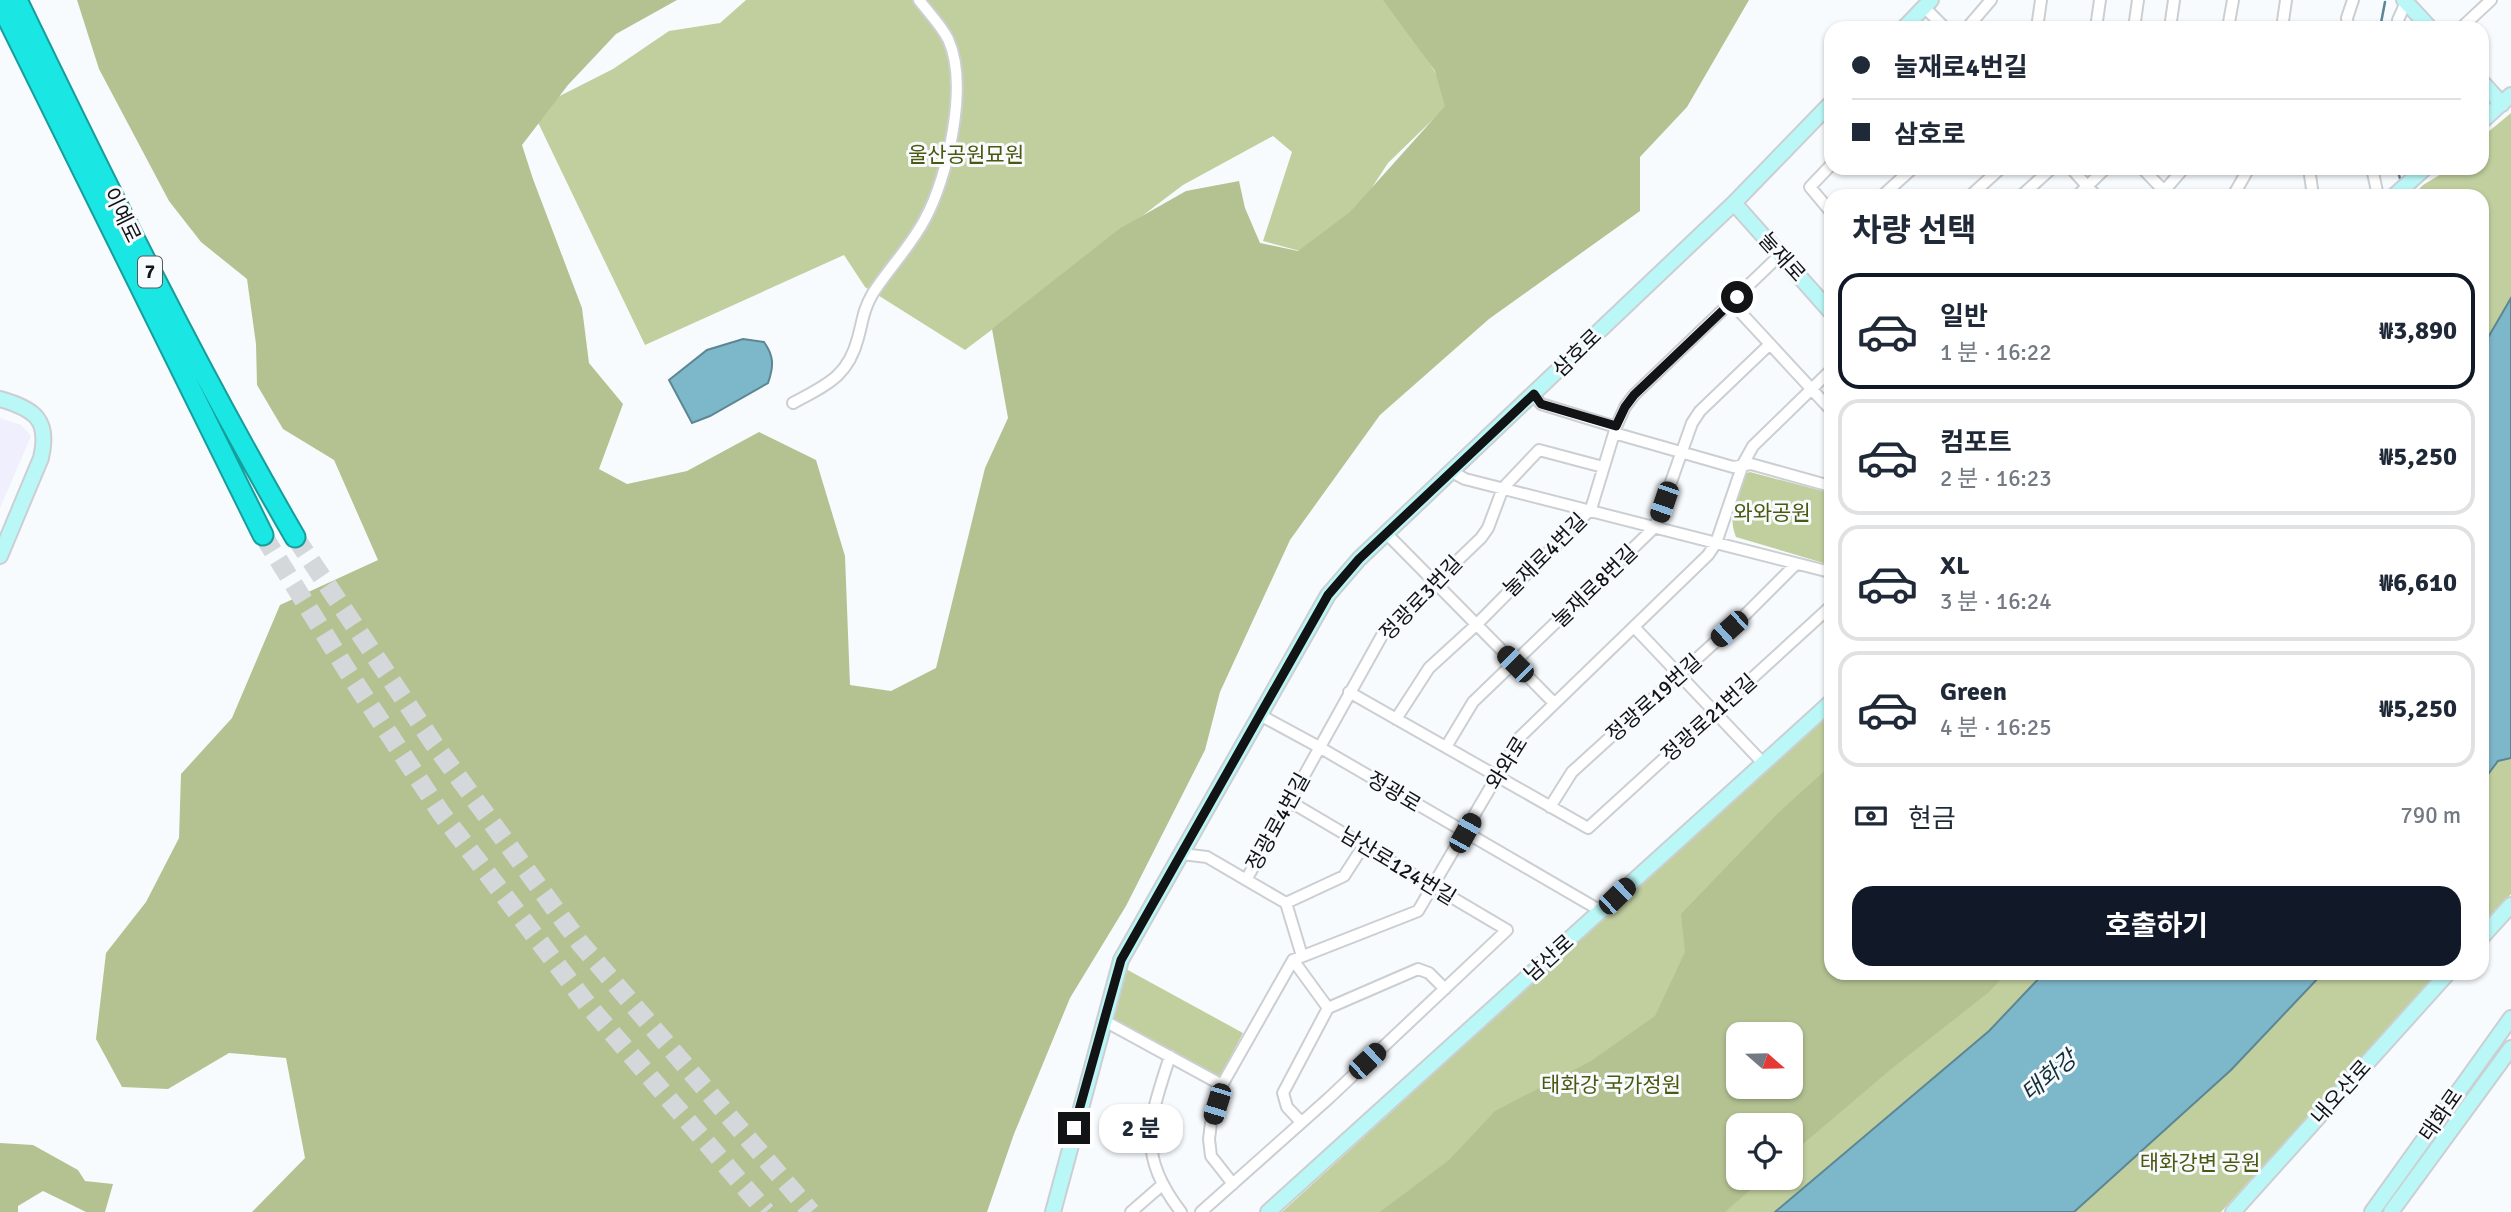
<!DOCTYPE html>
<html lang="ko">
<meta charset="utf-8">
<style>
:root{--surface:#fff;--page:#f6f6f7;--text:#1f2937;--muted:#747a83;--line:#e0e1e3;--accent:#111827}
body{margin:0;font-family:Signika,"Noto Sans KR",sans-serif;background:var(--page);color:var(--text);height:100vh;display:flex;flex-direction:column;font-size:26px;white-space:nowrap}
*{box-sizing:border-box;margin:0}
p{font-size:23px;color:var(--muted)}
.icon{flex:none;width:38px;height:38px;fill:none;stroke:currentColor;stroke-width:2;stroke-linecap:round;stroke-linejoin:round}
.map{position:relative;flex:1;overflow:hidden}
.details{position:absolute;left:1824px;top:189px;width:665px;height:791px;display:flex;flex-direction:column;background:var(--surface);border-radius:21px;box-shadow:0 2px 5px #0004}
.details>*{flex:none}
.guide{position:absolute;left:1824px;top:21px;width:665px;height:154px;border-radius:21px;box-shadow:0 2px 5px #0004;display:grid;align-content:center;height:154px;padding:0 28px;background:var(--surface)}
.needle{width:46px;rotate:110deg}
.buttons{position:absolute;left:1726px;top:1022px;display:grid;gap:14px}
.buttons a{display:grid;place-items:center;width:77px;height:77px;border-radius:14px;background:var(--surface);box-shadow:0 2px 5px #0004;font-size:35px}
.end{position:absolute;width:32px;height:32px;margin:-16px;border:9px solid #111314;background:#fff;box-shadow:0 0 0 4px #fff}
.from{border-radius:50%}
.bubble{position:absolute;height:49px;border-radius:21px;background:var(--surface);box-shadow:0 2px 5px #0004;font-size:23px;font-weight:700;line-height:49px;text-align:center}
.car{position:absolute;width:21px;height:42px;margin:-21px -10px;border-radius:9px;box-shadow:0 0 5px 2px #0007;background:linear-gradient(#222 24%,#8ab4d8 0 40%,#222 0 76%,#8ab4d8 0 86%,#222 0)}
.guide b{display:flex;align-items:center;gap:24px;height:66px;font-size:26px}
.guide b+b{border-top:2px solid var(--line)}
.guide i{width:18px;height:18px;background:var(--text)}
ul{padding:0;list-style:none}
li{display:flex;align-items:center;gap:21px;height:116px;margin:0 14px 10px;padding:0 14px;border:4px solid var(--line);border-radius:21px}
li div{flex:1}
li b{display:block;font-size:26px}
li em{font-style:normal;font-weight:700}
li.active{border-color:var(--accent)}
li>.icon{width:63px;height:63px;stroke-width:1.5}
h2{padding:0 28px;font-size:32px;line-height:84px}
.pay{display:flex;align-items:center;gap:18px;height:77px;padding:0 28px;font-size:26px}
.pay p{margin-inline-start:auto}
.button{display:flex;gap:14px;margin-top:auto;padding:14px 28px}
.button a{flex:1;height:80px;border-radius:21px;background:var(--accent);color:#fff;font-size:28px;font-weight:700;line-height:80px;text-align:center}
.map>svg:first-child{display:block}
.education{fill:#f0effd}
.green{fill:#c1cf9f;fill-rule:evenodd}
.forest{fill:#b4c292;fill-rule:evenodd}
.water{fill:#7db7ca;stroke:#5d8693;stroke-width:2}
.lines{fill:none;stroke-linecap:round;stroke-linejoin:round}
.stream{stroke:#5d8693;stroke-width:2.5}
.highway-tunnel{stroke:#d5d8db;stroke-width:19;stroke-dasharray:19 10;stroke-linecap:butt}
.street-casing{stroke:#cbcfd3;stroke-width:14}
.secondary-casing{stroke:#cbcfd3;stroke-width:18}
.highway-casing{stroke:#179d9b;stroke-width:23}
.street{stroke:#fff;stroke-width:10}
.secondary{stroke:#baf8f7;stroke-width:14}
.highway{stroke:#1ae7e3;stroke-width:19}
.route{stroke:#111314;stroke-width:9}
.labels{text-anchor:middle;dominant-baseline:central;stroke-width:6;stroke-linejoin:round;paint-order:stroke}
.shield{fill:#f8fbfe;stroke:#56595a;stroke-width:2}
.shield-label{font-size:19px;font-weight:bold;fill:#111314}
.park-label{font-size:21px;fill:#4a590f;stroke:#f8fbfe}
.street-label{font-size:21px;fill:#111314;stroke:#f8fbfe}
.water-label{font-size:23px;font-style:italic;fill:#133039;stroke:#f8fbfe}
</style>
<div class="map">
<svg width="2511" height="1212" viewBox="0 0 2511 1212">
<rect width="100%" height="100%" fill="#f8fbfe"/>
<path class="education" d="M0,418L21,425L31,436L0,508Z"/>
<path class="green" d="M746,0H1389L1453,100L1388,163L1326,258L1263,241L1292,152L1273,136L1183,185L965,350L865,287L844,255L645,345L532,110L613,69L669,31L720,23Z
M2511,113V298L2482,348V196H2412L2423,185L2451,168H2482V137Z
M1750,472L1830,493V565L1736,537C1727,515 1737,496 1744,474Z
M1830,711V973H2044L1989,1031L1775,1212H1282ZM1738,1034H1790V1087H1738ZM1738,1125H1790V1178H1738Z
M2511,758V894L2482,926V782L2498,761Z
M1126,969L1243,1033L1220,1077L1110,1018Z
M2323,973H2439L2221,1212H2074L2231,1070Z"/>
<path class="forest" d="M77,0H677L616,34L568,85L522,145L533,179L582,308L589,363L623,404L599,469L627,484L687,471L759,432L816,460L845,556L850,685L891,691L936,668L985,468L1008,418L992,329L1119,229L1186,191L1239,181L1245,208L1260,243L1298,251L1350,212L1445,106L1435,71L1383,0H1749L1687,107L1640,157V211L1489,319L1380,415L1290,540L1220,692L1205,750L1126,906L1070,998L1014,1134L987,1212H252L305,1158L286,1058L229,1053L168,1089L122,1087L96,1039L106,953L146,902L179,838L181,774L232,718L280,605L378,560L334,460L283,429L257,385L256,344L247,279L201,242L169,201L99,69Z
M1830,766V973H2007L1989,992L1890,1070L1790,1155V1125H1738V1178H1764L1725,1212H1380L1449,1160L1495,1111L1591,1061L1655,1016L1685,952L1681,914L1779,812ZM1738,1034H1790V1087H1738Z
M0,1143L33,1145L78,1170L85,1181L113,1184L105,1212H86L43,1191L18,1206V1212H0Z"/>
<path class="water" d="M2511,298V758L2498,761L2482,782V348Z
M743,339L764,342C774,356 774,366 768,383L710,416L692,423L669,380L707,350Z
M2044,973H2323L2231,1070L2074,1212H1775L1989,1031Z"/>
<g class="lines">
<path class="stream" d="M2380,28L2385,2
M2397,168L2401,182"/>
<path class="highway-tunnel" d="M263,535L348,672L441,813L587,1004L766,1212
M295,537L434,744L580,943L811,1212"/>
<defs>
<path id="street" d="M1924,7L1945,28
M1967,28L1991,0
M2037,28L2041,0
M2096,28L2100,0
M2134,28L2138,0
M2170,28L2174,0
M2228,28L2233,0
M2282,28L2286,0
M2348,28L2347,18L2353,0
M2399,28L2398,20L2407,0
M2461,28L2491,0
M1830,166L1810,187L1830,211
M2071,168L2096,196
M2142,168L2169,196
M2309,168L2313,196
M2372,168L2378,196
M2164,191L2184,168
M1882,196L1913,168
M1970,196L2001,168
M2021,196L2052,168
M2077,196L2106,168
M2233,196L2249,168
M1731,302L1830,409
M1533,394L1541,404L1616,427
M793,403C826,385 848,377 858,338C863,320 863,310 873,293C889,268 911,246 925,219C948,177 969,84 948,39C941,25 928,12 919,0
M1614,433L1733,467L1751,464L1830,486
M1452,472L1465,479L1830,572
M1386,533L1554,703
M1635,628L1763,763
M1349,692L1588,828L1830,607
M1260,715L1319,747L1601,911
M1396,719L1429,668L1476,625L1591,509L1616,427L1625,407L1634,395L1780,255
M1446,747L1473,702L1655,527L1692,423L1700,411L1770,344
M1550,807L1572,772L1746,614L1795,565
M1182,854L1207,857L1286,903L1344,876L1364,845
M1246,880L1385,630L1481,538L1488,528L1503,488L1539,450L1603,467
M1286,903L1302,956
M1293,960L1328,1008
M1103,1020L1222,1085
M1170,1056C1149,1121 1136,1153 1181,1212
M1301,1122L1287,1107L1283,1093L1328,1008L1418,969L1429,973L1445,989
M1233,1184L1211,1156L1209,1139L1211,1123L1222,1085L1293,960L1418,911L1520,737L1708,555L1716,543L1743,464L1753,446L1830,371
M1131,1212L1162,1185
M1201,1212L1329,1098L1507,930L1289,801"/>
<path id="secondary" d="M2404,0L2430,28
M1904,28L1931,0
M2482,82L2502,104
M2482,121L2511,95
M2394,196L2425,168
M1734,203L1830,311
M0,399C35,409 50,420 41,458L0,556
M2482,937L2511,905
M1053,1212L1121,960L1328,595L1359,559L1734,203L1830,104
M1268,1212L1830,703
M2233,1212L2448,973
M2372,1212L2511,1018
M2391,1212L2511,1048"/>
<path id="highway" d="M17,0C105,182 194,363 295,537
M0,3L263,535"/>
</defs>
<use href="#street" class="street-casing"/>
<use href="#secondary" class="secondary-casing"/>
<use href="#highway" class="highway-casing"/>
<use href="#street" class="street"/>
<use href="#secondary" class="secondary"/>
<use href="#highway" class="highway"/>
</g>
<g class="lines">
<path class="route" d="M1074,1128L1121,960L1328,595L1359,559L1534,394L1541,404L1616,426L1625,407L1634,395L1737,297"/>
</g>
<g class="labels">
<rect class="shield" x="138" y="256.5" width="24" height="31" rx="5"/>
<g class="shield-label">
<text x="150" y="272">7</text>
</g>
<g class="park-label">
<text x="966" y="155">울산공원묘원</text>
<text x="1772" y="513">와와공원</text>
<text x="1611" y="1085">태화강 국가정원</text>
<text x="2200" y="1163">태화강변 공원</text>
</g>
<g class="street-label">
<text transform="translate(122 215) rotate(64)">이예로</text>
<text transform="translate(1782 257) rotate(48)">눌재로</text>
<text transform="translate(1577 353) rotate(-44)">삼호로</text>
<text transform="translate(1545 555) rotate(-45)">눌재로4번길</text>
<text transform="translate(1595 586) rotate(-44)">눌재로8번길</text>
<text transform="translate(1421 598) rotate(-46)">정광로3번길</text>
<text transform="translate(1654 698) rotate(-42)">정광로19번길</text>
<text transform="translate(1709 718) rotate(-42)">정광로21번길</text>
<text transform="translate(1507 763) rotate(-58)">와와로</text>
<text transform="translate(1394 792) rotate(31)">정광로</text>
<text transform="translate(1278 822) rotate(-61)">정광로4번길</text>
<text transform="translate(1398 866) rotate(31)">남산로124번길</text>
<text transform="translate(1549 958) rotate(-42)">남산로</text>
<text transform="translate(2341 1092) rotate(-48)">내오산로</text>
<text transform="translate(2441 1115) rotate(-55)">태화로</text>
</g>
<g class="water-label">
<text transform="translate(2049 1076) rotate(-40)">태화강</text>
</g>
</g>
</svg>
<div class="buttons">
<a><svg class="needle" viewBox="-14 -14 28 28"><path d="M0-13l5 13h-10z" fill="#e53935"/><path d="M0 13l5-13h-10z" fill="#747a83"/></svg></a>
<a><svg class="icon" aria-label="locate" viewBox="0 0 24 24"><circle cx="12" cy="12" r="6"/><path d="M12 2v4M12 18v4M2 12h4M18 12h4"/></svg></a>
</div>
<i class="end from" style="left:1737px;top:297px"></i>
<i class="end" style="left:1074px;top:1128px"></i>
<div class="bubble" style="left:1099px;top:1104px;width:84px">2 분</div>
<i class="car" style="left:1664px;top:502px;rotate:199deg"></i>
<i class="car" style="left:1729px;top:629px;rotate:228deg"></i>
<i class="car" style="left:1515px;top:664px;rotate:315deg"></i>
<i class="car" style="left:1465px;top:833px;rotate:29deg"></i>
<i class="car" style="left:1617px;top:896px;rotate:46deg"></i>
<i class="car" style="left:1367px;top:1061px;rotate:47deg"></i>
<i class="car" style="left:1217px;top:1104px;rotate:197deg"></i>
<div class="guide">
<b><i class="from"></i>눌재로4번길</b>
<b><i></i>삼호로</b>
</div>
<section class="details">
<h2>차량 선택</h2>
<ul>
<li class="active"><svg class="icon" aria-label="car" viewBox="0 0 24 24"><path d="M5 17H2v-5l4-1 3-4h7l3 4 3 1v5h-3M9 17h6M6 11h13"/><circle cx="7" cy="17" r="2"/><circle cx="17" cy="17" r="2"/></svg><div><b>일반</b><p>1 분 · 16:22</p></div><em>₩3,890</em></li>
<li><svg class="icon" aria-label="car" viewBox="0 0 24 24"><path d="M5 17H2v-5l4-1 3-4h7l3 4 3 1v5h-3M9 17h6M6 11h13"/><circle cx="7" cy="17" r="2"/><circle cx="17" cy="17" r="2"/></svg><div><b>컴포트</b><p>2 분 · 16:23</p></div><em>₩5,250</em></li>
<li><svg class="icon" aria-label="car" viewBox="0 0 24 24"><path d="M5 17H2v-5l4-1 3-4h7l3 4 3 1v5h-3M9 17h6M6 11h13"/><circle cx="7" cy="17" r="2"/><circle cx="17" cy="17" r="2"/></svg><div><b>XL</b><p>3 분 · 16:24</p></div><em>₩6,610</em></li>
<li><svg class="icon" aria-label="car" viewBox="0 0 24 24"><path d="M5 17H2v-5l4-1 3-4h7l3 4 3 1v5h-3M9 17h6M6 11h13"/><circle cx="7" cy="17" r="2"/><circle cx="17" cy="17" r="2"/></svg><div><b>Green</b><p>4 분 · 16:25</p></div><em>₩5,250</em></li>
</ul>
<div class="pay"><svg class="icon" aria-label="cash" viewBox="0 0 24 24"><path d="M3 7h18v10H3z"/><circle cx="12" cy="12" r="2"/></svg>현금<p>790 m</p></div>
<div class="button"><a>호출하기</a></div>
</section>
</div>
